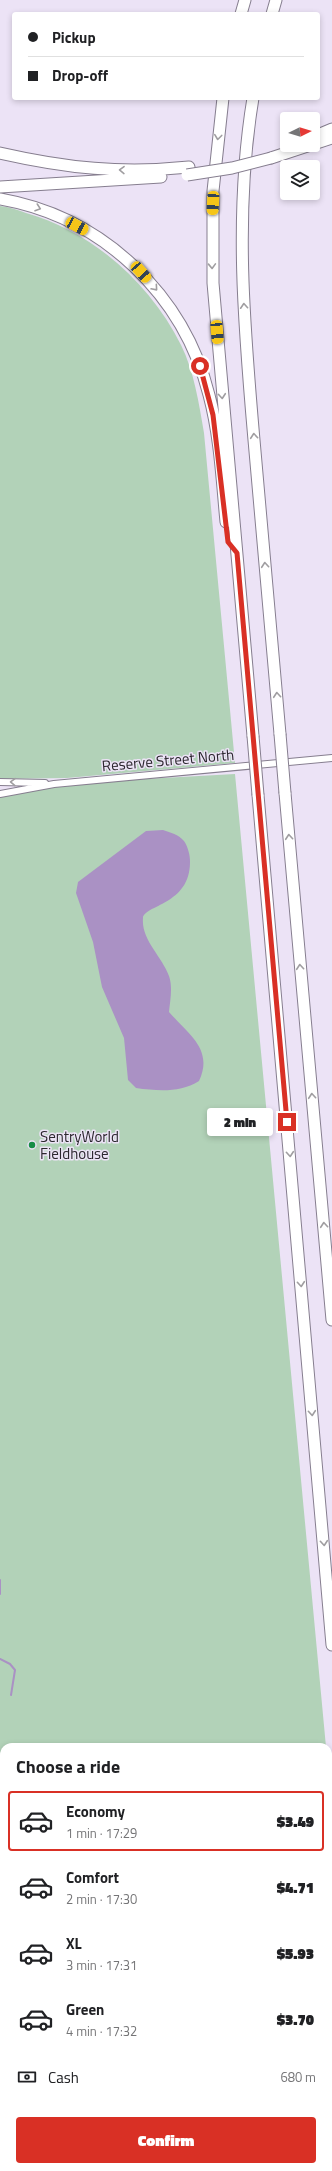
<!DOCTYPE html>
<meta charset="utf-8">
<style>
:root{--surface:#fff;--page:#f2f2f2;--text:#202124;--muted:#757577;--line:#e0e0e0;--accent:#d93025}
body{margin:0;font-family:"Titillium Web",sans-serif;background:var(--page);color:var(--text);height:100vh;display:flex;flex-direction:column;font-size:15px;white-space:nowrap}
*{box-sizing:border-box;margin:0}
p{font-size:13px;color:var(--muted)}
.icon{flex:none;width:22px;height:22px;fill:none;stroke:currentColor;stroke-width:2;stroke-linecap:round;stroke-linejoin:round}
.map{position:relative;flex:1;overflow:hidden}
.details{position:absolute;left:0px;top:1743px;width:332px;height:428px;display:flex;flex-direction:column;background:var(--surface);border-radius:12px 12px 0 0;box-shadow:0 2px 6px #0003}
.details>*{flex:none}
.banner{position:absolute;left:12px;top:12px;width:308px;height:88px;border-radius:4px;box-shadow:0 2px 6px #0003;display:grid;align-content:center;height:88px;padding:0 16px;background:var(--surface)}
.needle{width:26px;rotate:85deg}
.controls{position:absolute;left:280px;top:112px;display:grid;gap:8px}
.controls a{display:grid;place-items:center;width:40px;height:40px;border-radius:4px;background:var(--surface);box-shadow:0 2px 6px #0003;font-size:20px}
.end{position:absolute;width:18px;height:18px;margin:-9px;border:5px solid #d93025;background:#fff;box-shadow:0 0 0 2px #fff}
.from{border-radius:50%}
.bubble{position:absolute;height:28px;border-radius:4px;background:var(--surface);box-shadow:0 2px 6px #0003;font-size:13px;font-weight:800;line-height:28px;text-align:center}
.car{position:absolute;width:12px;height:24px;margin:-12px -6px;border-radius:5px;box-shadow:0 0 3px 1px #0007;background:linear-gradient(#f5c518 24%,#345 0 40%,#f5c518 0 76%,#345 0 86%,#f5c518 0)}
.banner b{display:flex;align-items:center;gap:14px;height:38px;font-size:15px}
.banner b+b{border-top:1px solid var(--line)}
.banner i{width:10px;height:10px;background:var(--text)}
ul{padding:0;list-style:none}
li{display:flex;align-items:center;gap:12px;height:60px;margin:0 8px 6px;padding:0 8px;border:2px solid transparent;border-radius:4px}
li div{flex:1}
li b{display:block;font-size:15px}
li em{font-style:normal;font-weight:800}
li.active{border-color:var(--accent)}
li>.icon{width:36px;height:36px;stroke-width:1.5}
h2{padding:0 16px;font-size:18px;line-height:48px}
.pay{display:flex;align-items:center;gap:10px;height:44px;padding:0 16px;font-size:15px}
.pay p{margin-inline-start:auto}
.cta{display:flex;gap:8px;margin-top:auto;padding:8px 16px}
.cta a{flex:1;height:46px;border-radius:4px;background:var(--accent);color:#fff;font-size:16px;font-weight:800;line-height:46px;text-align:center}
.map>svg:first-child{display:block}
.green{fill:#b2d2b8}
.water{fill:#aa91c4}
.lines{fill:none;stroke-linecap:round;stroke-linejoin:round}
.stream{stroke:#aa91c4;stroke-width:2}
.street-casing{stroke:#867e8f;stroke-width:8}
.highway-casing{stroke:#867e8f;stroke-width:13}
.street{stroke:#fff;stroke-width:6}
.highway{stroke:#fff;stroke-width:11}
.highway-bridge-casing{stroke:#867e8f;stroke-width:13;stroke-linecap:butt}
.highway-bridge{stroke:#fff;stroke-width:11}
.oneway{stroke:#a09ea1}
.route{stroke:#d93025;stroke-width:5}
.poi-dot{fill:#178d47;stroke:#ece3f6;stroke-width:1.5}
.labels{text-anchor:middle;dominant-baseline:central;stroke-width:3;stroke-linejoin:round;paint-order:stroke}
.street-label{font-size:15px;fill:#2b272e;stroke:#ece3f6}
.poi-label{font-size:15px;fill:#2b272e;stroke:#ece3f6;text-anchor:start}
</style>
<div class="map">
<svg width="332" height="2171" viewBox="0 0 332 2171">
<rect width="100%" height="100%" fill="#ece3f6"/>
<path class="green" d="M0,206C9,207 18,210 26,213C93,232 150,283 181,345C194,371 199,404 204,433L235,763L67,778L0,779Z
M235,774L326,1747H4V2167H314L313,2171H0V794L54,784Z
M328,1770L332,1816V2068L328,2091Z"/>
<path class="water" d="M163,830C171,833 178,834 184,841C188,847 190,855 190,862C190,905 144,905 143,918C141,940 162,956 169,976C173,987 170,1001 169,1012C188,1034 214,1049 199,1081C180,1093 158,1091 136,1088L128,1080L124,1038L102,987L93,942L76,893L78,882L146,831Z
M4,1908V2167H36L37,2171L0,2169V1909Z"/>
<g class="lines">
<path class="stream" d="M0,1580V1594
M0,1659L10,1664L15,1670L11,1695"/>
<defs>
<path id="street" d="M0,782L45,783
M0,794L54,784L332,758"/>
<path id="highway" d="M241,14L245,0
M272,14L276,0
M223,98L213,191V283L253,736
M253,98C234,212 244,326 254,440C263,538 271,636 280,734
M313,137L332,129
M0,153C66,168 122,174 189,167
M271,158L332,138
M0,187L161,177
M0,199C103,217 184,295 209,395C220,436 222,480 226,522
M285,793L332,1320
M258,795L332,1645
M328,2159L332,2138
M325,2171L327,2167"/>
</defs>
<use href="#street" class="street-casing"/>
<use href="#highway" class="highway-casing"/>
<use href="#street" class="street"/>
<use href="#highway" class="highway"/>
<defs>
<path id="highway-bridge" d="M187,175L232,168L271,158
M280,734L285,793
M253,736L258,795"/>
</defs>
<use href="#highway-bridge" class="highway-bridge-casing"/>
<use href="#highway-bridge" class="highway-bridge"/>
</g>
<defs><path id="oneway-chevron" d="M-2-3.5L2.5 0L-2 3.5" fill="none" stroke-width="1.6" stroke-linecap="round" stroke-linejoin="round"/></defs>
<g class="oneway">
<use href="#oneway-chevron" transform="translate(218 137) rotate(97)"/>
<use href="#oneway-chevron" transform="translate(122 170) rotate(-179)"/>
<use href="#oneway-chevron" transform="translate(38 208) rotate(19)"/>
<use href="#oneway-chevron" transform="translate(212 266) rotate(88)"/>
<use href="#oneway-chevron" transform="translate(155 288) rotate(49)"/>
<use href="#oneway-chevron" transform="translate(244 306) rotate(-94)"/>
<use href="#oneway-chevron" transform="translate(222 396) rotate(85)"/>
<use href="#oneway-chevron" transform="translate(254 436) rotate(-95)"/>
<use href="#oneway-chevron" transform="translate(265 565) rotate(-95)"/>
<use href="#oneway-chevron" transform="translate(277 695) rotate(-95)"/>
<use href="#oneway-chevron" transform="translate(13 782) rotate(-179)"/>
<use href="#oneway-chevron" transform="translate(289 837) rotate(-95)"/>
<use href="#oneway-chevron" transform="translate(300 967) rotate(-95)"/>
<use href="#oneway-chevron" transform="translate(312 1096) rotate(-95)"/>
<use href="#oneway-chevron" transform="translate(290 1154) rotate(85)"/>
<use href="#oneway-chevron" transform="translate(324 1225) rotate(-95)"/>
<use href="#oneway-chevron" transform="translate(301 1284) rotate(85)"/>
<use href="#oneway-chevron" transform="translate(312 1413) rotate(85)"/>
<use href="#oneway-chevron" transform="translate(324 1543) rotate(85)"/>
</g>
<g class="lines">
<path class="route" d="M200,366L213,415L228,542L237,553L287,1122"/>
</g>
<circle class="poi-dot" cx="32" cy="1145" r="4"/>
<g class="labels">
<g class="street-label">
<text transform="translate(168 760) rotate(-5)">Reserve Street North</text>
</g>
<g class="poi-label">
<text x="40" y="1136">SentryWorld<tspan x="40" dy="17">Fieldhouse</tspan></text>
</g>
</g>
</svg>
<div class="controls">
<a><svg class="needle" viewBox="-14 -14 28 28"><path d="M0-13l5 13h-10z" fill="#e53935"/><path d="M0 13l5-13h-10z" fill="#757577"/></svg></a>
<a><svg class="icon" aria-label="layers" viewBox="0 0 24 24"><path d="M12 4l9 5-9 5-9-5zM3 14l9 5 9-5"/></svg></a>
</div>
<i class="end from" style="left:200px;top:366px"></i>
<i class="end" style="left:287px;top:1122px"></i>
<div class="bubble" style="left:207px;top:1108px;width:66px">2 min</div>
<i class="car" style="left:213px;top:203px;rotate:183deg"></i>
<i class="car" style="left:77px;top:226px;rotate:118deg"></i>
<i class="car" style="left:141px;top:272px;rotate:138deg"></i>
<i class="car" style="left:217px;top:332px;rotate:175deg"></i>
<div class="banner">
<b><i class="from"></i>Pickup</b>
<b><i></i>Drop-off</b>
</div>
<section class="details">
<h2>Choose a ride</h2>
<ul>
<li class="active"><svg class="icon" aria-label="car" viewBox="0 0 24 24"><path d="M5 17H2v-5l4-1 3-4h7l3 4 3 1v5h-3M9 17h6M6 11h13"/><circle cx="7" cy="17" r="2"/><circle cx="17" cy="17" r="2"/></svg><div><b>Economy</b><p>1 min · 17:29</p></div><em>$3.49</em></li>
<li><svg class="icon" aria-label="car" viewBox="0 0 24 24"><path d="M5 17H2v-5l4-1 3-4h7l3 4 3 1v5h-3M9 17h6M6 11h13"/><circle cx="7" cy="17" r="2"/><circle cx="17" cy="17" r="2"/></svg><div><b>Comfort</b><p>2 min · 17:30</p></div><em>$4.71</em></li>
<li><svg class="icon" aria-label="car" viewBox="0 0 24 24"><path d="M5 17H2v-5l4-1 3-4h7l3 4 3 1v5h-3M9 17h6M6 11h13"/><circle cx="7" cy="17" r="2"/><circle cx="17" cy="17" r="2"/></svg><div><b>XL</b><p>3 min · 17:31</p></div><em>$5.93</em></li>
<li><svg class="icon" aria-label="car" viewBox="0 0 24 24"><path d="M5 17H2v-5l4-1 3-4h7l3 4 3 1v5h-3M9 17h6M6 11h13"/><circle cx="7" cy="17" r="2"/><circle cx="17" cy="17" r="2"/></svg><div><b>Green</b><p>4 min · 17:32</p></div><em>$3.70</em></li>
</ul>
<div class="pay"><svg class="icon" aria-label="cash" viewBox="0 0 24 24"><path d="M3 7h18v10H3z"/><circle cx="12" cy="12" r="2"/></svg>Cash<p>680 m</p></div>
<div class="cta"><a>Confirm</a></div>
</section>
</div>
